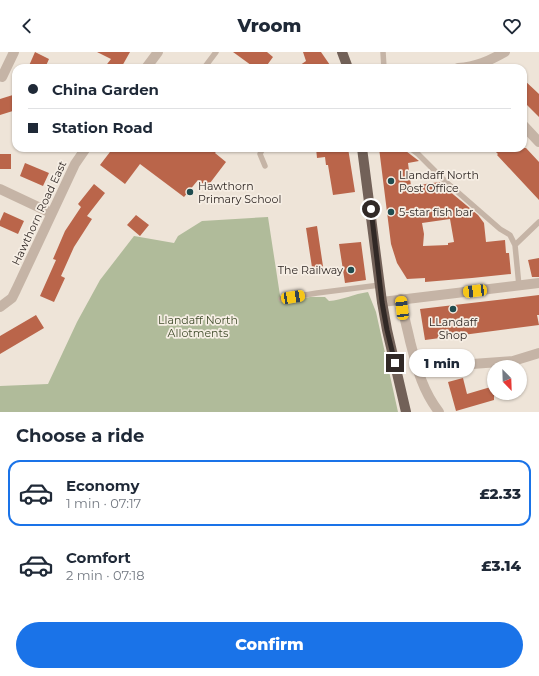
<!DOCTYPE html>
<meta charset="utf-8">
<style>
:root{--surface:#fff;--page:#f6f6f7;--text:#1f2937;--muted:#747a83;--line:#e0e1e3;--accent:#1a73e8}
body{margin:0;font-family:Montserrat,sans-serif;background:var(--page);color:var(--text);height:100vh;display:flex;flex-direction:column;font-size:15px;white-space:nowrap}
*{box-sizing:border-box;margin:0}
p{font-size:13px;color:var(--muted)}
.icon{flex:none;width:22px;height:22px;fill:none;stroke:currentColor;stroke-width:2;stroke-linecap:round;stroke-linejoin:round}
.map{position:relative;height:360px;overflow:hidden}
.sheet{display:flex;flex-direction:column;background:var(--surface);flex:1}
.sheet>*{flex:none}
.hud{position:absolute;left:12px;top:12px;width:515px;height:88px;border-radius:12px;box-shadow:0 1px 3px #0004;display:grid;align-content:center;height:88px;padding:0 16px;background:var(--surface)}
.needle{width:26px;rotate:157deg}
.fabs{position:absolute;left:487px;top:308px;display:grid;gap:8px}
.fabs a{display:grid;place-items:center;width:40px;height:40px;border-radius:50%;background:var(--surface);box-shadow:0 1px 3px #0004;font-size:20px}
.end{position:absolute;width:18px;height:18px;margin:-9px;border:5px solid #312926;background:#fff;box-shadow:0 0 0 2px #fff}
.from{border-radius:50%}
.bubble{position:absolute;height:28px;border-radius:14px;background:var(--surface);box-shadow:0 1px 3px #0004;font-size:13px;font-weight:800;line-height:28px;text-align:center}
.car{position:absolute;width:12px;height:24px;margin:-12px -6px;border-radius:5px;box-shadow:0 0 3px 1px #0007;background:linear-gradient(#f5c518 24%,#345 0 40%,#f5c518 0 76%,#345 0 86%,#f5c518 0)}
.hud b{display:flex;align-items:center;gap:14px;height:38px;font-size:15px}
.hud b+b{border-top:1px solid var(--line)}
.hud i{width:10px;height:10px;background:var(--text)}
ul{padding:0;list-style:none}
li{display:flex;align-items:center;gap:12px;height:66px;margin:0 8px 6px;padding:0 8px;border:2px solid transparent;border-radius:12px}
li div{flex:1}
li b{display:block;font-size:15px}
li em{font-style:normal;font-weight:800}
li.current{border-color:var(--accent)}
li>.icon{width:36px;height:36px;stroke-width:1.5}
h2{padding:0 16px;font-size:18px;line-height:48px}
.button{display:flex;gap:8px;margin-top:auto;padding:8px 16px}
.button a{flex:1;height:46px;border-radius:24px;background:var(--accent);color:#fff;font-size:16px;font-weight:800;line-height:46px;text-align:center}
header{display:flex;justify-content:space-between;align-items:center;height:52px;padding:0 16px;background:var(--surface);font-size:18px;font-weight:800}
.map>svg:first-child{display:block}
.green{fill:#b0bb9a}
.building{fill:#ba654a;fill-rule:evenodd}
.lines{fill:none;stroke-linecap:round;stroke-linejoin:round}
.lane{stroke:#c5b4a6;stroke-width:5.5}
.street{stroke:#c5b4a6;stroke-width:10}
.primary{stroke:#726158;stroke-width:10}
.route{stroke:#312926;stroke-width:5}
.poi-dot{fill:#204c4f;stroke:#f6eee4;stroke-width:1.5}
.labels{text-anchor:middle;dominant-baseline:central;stroke-width:3.5;stroke-linejoin:round;paint-order:stroke}
.poi-label{font-size:11px;fill:#312926;stroke:#f6eee4;text-anchor:start}
.street-label{font-size:11px;fill:#312926;stroke:#f6eee4}
.park-label{font-size:11px;fill:#414d2c;stroke:#f6eee4}
</style>
<header><svg class="icon" aria-label="back" viewBox="0 0 24 24"><path d="M15 5l-7 7 7 7"/></svg>Vroom<svg class="icon" aria-label="heart" viewBox="0 0 24 24"><path d="M12 20l-8-8c-3-5 5-10 8-4 3-6 11-1 8 4z"/></svg></header>
<div class="map">
<svg width="539" height="360" viewBox="0 0 539 360">
<rect width="100%" height="100%" fill="#eee4d8"/>
<path class="green" d="M268,165L281,250L310,245H325L329,249C342,248 354,242 368,240L376,260L398,360H0V334L48,332L77,270L100,228L134,184L174,191L178,184L202,169Z"/>
<path class="building" d="M35,0L49,7L45,16H28Z
M97,0H130L121,16H104L111,7Z
M233,0H267L273,5L265,16H255Z
M303,0H321L332,16H296L306,9Z
M523,27L539,42V65L523,49Z
M16,42V58L0,63V47Z
M113,96H219L215,101L226,110L207,135L198,128L184,145L140,112L125,132L100,113Z
M316,96H348L355,140L333,143L328,113H326L325,105L317,106Z
M379,96H402L419,109L408,111L411,134L440,130L441,139L448,138L478,163L484,171L486,190L505,188L506,201H509L511,222L472,226L425,230V226L407,227L397,211L391,192ZM450,167L454,190L448,191V193L423,194L424,182L422,171Z
M492,96H526L539,110V148L497,103L498,102Z
M0,102H11V117H0Z
M25,111L49,121L43,134L20,124Z
M94,132L105,141L87,164L92,167L74,195L61,224L65,226L54,250L40,244L56,208L53,207L65,179L81,155L78,152Z
M4,160L24,169L18,182L0,174V169Z
M136,163L149,173L140,184L127,173Z
M317,174L324,221L313,222L306,176Z
M361,190L366,228L345,231L339,192Z
M539,206V225H532L528,208Z
M539,243V263H537L539,273L425,288L420,257Z
M36,263L44,276L0,302V284Z
M463,326L467,342L494,334V348L456,359L448,330Z"/>
<g class="lines">
<path class="lane" d="M383,0L384,16
M204,16L216,0
M263,96L260,102L265,114
M410,96L418,102L445,129L500,177L510,183L515,193L519,234
M515,193L539,170
M281,247L317,241L380,233"/>
<path class="street" d="M146,16L158,0
M458,16C476,15 489,9 505,0
M2,25L14,0
M523,73L539,90
M0,137L51,161
M401,247C403,262 407,275 410,289C417,316 422,338 439,360
M382,250L539,231
M0,255L12,246L16,238L75,112L86,96
M417,316L513,309L539,301"/>
<path class="primary" d="M342,0L348,16
M362,96L382,250L387,278L406,360"/>
</g>
<g class="lines">
<path class="route" d="M371,157L382,250L387,278L395,311"/>
</g>
<g class="poi-dot">
<circle cx="391" cy="129" r="4"/>
<circle cx="190" cy="140" r="4"/>
<circle cx="391" cy="160" r="4"/>
<circle cx="351" cy="218" r="4"/>
<circle cx="453" cy="257" r="4"/>
</g>
<g class="labels">
<g class="poi-label">
<text x="399" y="123">Llandaff North<tspan x="399" dy="13">Post Office</tspan></text>
<text x="198" y="134">Hawthorn<tspan x="198" dy="13">Primary School</tspan></text>
<text x="399" y="160">5-star fish bar</text>
<text x="343" y="218" text-anchor="end">The Railway</text>
<text x="453" y="270" text-anchor="middle">LLandaff<tspan x="453" dy="13">Shop</tspan></text>
</g>
<g class="street-label">
<text transform="translate(39 161) rotate(-65)">Hawthorn Road East</text>
</g>
<g class="park-label">
<text x="198" y="268">Llandaff North<tspan x="198" dy="13">Allotments</tspan></text>
</g>
</g>
</svg>
<div class="fabs">
<a><svg class="needle" viewBox="-14 -14 28 28"><path d="M0-13l5 13h-10z" fill="#e53935"/><path d="M0 13l5-13h-10z" fill="#747a83"/></svg></a>
</div>
<i class="end from" style="left:371px;top:157px"></i>
<i class="end" style="left:395px;top:311px"></i>
<div class="bubble" style="left:409px;top:297px;width:66px">1 min</div>
<i class="car" style="left:475px;top:239px;rotate:263deg"></i>
<i class="car" style="left:293px;top:245px;rotate:81deg"></i>
<i class="car" style="left:402px;top:256px;rotate:353deg"></i>
<div class="hud">
<b><i class="from"></i>China Garden</b>
<b><i></i>Station Road</b>
</div>
</div>
<section class="sheet">
<h2>Choose a ride</h2>
<ul>
<li class="current"><svg class="icon" aria-label="car" viewBox="0 0 24 24"><path d="M5 17H2v-5l4-1 3-4h7l3 4 3 1v5h-3M9 17h6M6 11h13"/><circle cx="7" cy="17" r="2"/><circle cx="17" cy="17" r="2"/></svg><div><b>Economy</b><p>1 min · 07:17</p></div><em>£2.33</em></li>
<li><svg class="icon" aria-label="car" viewBox="0 0 24 24"><path d="M5 17H2v-5l4-1 3-4h7l3 4 3 1v5h-3M9 17h6M6 11h13"/><circle cx="7" cy="17" r="2"/><circle cx="17" cy="17" r="2"/></svg><div><b>Comfort</b><p>2 min · 07:18</p></div><em>£3.14</em></li>
</ul>
<div class="button"><a>Confirm</a></div>
</section>
